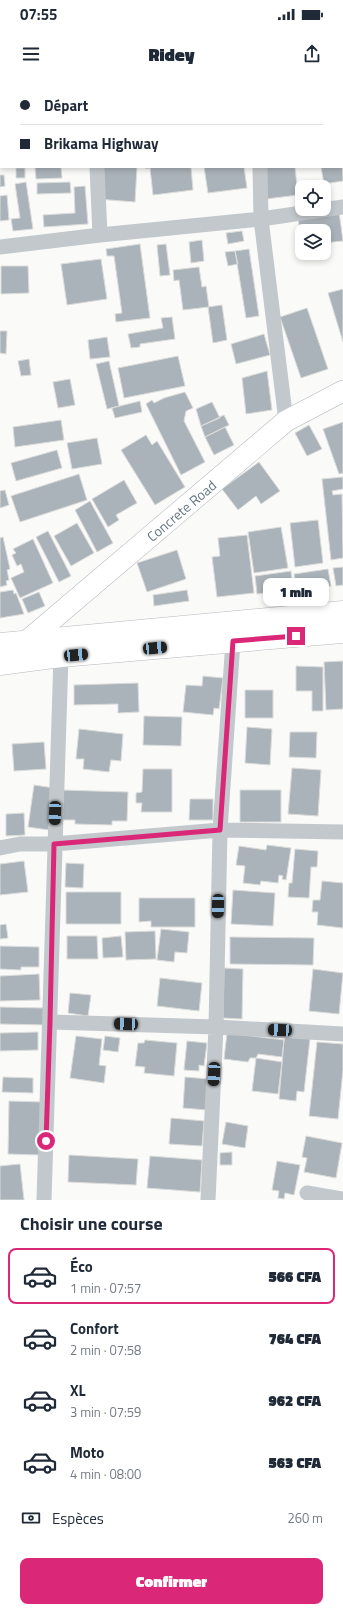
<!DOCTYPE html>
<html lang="fr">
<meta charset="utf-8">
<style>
:root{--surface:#fff;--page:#f6f6f7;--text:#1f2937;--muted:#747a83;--line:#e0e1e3;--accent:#db2777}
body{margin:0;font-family:"Titillium Web",sans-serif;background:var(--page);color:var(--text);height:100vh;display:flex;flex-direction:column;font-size:15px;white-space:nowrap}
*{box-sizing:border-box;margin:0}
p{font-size:13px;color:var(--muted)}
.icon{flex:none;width:22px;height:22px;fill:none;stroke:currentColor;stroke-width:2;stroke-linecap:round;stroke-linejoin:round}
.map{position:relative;height:1120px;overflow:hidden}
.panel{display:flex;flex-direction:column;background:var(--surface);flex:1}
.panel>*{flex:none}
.banner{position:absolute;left:0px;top:0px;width:343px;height:88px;box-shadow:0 2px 6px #0003;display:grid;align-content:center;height:88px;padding:0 20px;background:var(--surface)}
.tools{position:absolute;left:295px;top:100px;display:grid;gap:8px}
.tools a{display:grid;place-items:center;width:36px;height:36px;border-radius:8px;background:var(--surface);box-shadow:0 2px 6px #0003;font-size:20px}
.end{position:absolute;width:18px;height:18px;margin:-9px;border:5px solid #db2777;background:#fff;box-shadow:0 0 0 2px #fff}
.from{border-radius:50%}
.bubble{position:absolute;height:28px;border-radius:8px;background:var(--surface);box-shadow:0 2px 6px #0003;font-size:13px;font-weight:800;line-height:28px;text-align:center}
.car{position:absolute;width:12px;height:24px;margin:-12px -6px;border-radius:5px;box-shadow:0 0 3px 1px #0007;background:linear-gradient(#222 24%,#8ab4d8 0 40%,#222 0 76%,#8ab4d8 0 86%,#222 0)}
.banner b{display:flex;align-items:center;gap:14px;height:38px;font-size:15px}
.banner b+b{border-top:1px solid var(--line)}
.banner i{width:10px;height:10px;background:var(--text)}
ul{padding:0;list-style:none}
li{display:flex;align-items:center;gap:12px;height:56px;margin:0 8px 6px;padding:0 12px;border:2px solid transparent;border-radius:8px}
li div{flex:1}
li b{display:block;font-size:15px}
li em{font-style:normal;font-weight:800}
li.current{border-color:var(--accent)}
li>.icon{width:36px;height:36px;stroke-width:1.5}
h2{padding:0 20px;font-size:18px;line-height:48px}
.pay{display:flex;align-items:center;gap:10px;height:44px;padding:0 20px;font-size:15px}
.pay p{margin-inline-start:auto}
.action{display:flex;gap:8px;margin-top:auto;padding:8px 20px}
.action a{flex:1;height:46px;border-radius:8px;background:var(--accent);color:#fff;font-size:16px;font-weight:800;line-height:46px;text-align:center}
.status{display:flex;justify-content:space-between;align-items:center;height:28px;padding:0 20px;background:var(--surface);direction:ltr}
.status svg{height:11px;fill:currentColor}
header{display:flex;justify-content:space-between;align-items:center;height:52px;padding:0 20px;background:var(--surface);font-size:18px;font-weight:800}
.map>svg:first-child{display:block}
.building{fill:#aab3b9;stroke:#dcdcda}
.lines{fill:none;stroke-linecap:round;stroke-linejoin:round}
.secondary-casing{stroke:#b3babf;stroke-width:22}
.highway-casing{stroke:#b4b9bd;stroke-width:23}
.street{stroke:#c3c8cc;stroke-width:15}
.secondary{stroke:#fff;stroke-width:21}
.highway{stroke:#fff;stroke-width:22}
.route{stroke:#db2777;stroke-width:5}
.labels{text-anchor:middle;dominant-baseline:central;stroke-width:4;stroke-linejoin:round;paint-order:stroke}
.street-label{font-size:14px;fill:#657683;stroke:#fff}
</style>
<div class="status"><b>07:55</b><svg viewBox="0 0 49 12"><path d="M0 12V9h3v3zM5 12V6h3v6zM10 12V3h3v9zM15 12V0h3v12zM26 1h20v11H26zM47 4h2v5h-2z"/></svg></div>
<header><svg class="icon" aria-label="menu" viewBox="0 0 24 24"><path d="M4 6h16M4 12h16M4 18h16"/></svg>Ridey<svg class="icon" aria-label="share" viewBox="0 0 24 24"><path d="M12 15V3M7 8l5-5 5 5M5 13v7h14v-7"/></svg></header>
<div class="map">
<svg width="343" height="1120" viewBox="0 0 343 1120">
<rect width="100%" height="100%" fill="#fafaf8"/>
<path class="building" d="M0,0H22V1H1L0,14Z
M22,0H80V1H46Z
M164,0H185L163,1Z
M190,0H236L190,1Z
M342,66L343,101L324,104L321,87H342Z
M35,87H61L62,98L36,99Z
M99,87H137L135,122L97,119Z
M146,87H191L193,110L153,115L150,88L146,89Z
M204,87H244L247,108L208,113Z
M262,87H295L298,115L266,119Z
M16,88H25V98H16Z
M0,95H4L5,106L0,107Z
M26,102L33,149L13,151L11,139L20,138L15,104Z
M70,102L71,113L37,114V103Z
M85,106L88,144L44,147L43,135L75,133L74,107Z
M7,115L9,140L0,141V116Z
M339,132L343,161L324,163V151H302V166L298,138Z
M242,151L244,161L228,164L226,153Z
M202,160L204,181L191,183L189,162Z
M140,164L150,238L116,242L115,234L122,233L114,176H107L106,169Z
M166,164L170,195L160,196L157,165Z
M249,169L259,236L246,238L235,171Z
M235,171L238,184L228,186L225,172Z
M101,179L107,219L67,225L61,184Z
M1,186H28L29,213L1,214Z
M199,187L202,207L206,206L209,227L183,230L179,200L174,201L173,190Z
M343,209V262L328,213Z
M222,225L227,260L213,263L208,227Z
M307,228L328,289L301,298L280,237Z
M172,237L175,259L140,264V267L131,268L128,254L163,248L161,238Z
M0,251H7L6,274L0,273Z
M264,254L270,275L236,284L231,264Z
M107,257L110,277L90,279L88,260Z
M178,276L185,306L124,318L118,288Z
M29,279L31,295L21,296L18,281Z
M109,281L119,326L107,329L96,284Z
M267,291L272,330L246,334L242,298Z
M70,299L75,325L58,328L53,302Z
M185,312L193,328L186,331L184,341L205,382L181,395L146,324L152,320L154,323L164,318Z
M140,321L142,332L115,338L112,328Z
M212,322L220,338L201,346L196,329Z
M224,335L229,345L205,357L201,346Z
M61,340L64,360L15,367L13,347Z
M343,342V393L339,394L323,349Z
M309,345L322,369L307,376L295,353Z
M225,347L234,365L214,375L205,357Z
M146,355L152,365L157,361L185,407L155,425L121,370Z
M97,358L102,384L72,389L67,363Z
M57,370L62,388L16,401L11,383Z
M259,382L280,411L261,424L256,416L238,430L222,409Z
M79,394L87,420L20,442L11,416Z
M343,397V409L332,411L333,415L342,414L343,478L331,480L322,399Z
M124,400L137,423L116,435L119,440L108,447L92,419Z
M5,410L9,425L0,428V411Z
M90,421L113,463L97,472L75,430Z
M318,440L323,483L295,487L290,443Z
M77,443L94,473L71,486L54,456Z
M281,447L288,488L254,493L248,452Z
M48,451L71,496L59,502L36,457Z
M247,455L254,513L217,517L212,477L220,476L218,458Z
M3,457L10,489L7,490L9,500L6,501L7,505L0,507V458Z
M33,459L53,503L20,518L11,498L24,492L21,484L17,486L12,475L16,473L13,469Z
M177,470L186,499L147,512L137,483Z
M343,487V505L336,506L333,488Z
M328,489L331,506L297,512L294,494Z
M291,491L293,509L257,514L255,496Z
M13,510L14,514L16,513L24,534L0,538V512Z
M187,510L189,521L154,526L153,515Z
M39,512L45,526L28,533L22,519Z
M343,581V629L326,630L324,582Z
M296,586L323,587V631H312V611H296Z
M203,596L223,598L219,629L214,628L213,635L183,632L186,605L202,606Z
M138,603L139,632L118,633V624L74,625V605Z
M245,610H273V638H245Z
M144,636L182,637L181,666L143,665Z
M247,647L272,649L270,685L245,683Z
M79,649L123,654L121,681L111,680L109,692L83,689L84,679H76Z
M290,652H317L316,678L289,677Z
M44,662L46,689L14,691L12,664Z
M292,688L321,690L318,736L288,734Z
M143,689H172V732H141L142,723H136V713L142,712Z
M34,705L54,708L49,750L28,747Z
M60,710L128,712L127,741H112V745L75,744V740H59Z
M240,710H281V742H240Z
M190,719H213V740H189Z
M24,733L25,755L6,756V734Z
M267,765L291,768L286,800L282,799L283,796L279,795L278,803L261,801L260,805L243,803L245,786L236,785L239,766L266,770Z
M295,769L318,771L317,787H311L309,818L288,817L289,803H292Z
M24,781L28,812L0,815V784Z
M66,783L84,784L83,808L65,807Z
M322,801L343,803V848L317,845L318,832H312L313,820H320Z
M233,810L275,813L273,846L231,844Z
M66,812H121V844H66Z
M139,818H195V847H151V841L139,842Z
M6,844L8,858L0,859V845Z
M161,849L189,852L187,873L175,872L174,882L157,880Z
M155,851L156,879L126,880L125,852Z
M67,856H97L98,879H67Z
M121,856L123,877L103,878L102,858Z
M230,857L314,858L313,885L230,884Z
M0,866L39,867V887H21V890L0,889Z
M224,888L243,889L242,939L223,938Z
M313,889L343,893L339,934L309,931Z
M39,894L40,920L0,921V896Z
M160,898L202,903L199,931L157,926Z
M70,913L91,915L88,936L68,933Z
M0,927L44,928L46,945L0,944Z
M38,952V970L0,971V953Z
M227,953L284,960L282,977L258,974L256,978H250L248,982L224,979Z
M76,956L102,959L99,985L106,986L104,1003L70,998Z
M105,956L120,958L118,972L103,970Z
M287,956L310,959L304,1012L297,1011L296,1021L279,1019L284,960Z
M145,960L177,963L174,996L144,993L145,987L135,986L138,963H144Z
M187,961L207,963L204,986L199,985V991L184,990Z
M317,962L343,964V990L338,1039L309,1036Z
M256,978L282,982L278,1014L252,1011Z
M3,997L33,998V1013L2,1012Z
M185,997L209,999L207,1030L183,1028Z
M9,1021L41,1022L40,1075L8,1074Z
M171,1038L204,1041L202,1066L169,1064Z
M226,1042L248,1046L245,1068L222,1064Z
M306,1056L342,1063L336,1098L304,1092L307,1078L302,1077Z
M232,1072V1085H220V1073Z
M69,1075L138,1079L136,1105L68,1102Z
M150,1076L202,1080L200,1112L147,1108Z
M277,1081L300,1085L294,1115L285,1113L284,1119L278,1118L279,1111L272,1110Z
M20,1084L24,1120H0V1086Z"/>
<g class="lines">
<defs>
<g id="secondary">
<path id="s1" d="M27,561L286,341L343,311"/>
</g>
<path id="highway" d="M0,564L343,532
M0,584L61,576L343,552"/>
</defs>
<use href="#secondary" class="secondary-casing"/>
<use href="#highway" class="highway-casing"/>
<path class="street" d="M94,0V1
M258,0V1
M97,87L100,155
M260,87L261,139L286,341
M0,167L100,155L261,139L343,127
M0,768L20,764H54L220,750L343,752
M50,942L216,947L343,954
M307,1113L343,1119
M44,1120C51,939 54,757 61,576
M208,1120L216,947L220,750L233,561"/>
<use href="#secondary" class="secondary"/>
<use href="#highway" class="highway"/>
</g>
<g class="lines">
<path class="route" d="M46,1061L50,942L54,764L220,750L233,561L296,556"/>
</g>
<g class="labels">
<g class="street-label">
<text stroke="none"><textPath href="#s1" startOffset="202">Concrete Road</textPath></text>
</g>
</g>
</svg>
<div class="tools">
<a><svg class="icon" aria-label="locate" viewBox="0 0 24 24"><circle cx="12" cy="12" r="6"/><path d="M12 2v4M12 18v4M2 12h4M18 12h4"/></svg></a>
<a><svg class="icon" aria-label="layers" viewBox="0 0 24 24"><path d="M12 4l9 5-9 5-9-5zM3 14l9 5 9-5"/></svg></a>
</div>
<i class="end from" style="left:46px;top:1061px"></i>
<i class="end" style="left:296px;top:556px"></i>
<div class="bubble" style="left:263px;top:498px;width:66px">1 min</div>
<i class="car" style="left:155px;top:568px;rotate:85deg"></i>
<i class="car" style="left:76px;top:575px;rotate:85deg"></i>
<i class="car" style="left:55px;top:733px;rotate:182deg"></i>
<i class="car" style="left:218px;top:826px;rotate:181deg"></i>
<i class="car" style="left:126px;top:944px;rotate:272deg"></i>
<i class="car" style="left:280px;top:950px;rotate:273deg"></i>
<i class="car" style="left:214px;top:994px;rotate:183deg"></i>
<div class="banner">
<b><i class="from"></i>Départ</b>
<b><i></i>Brikama Highway</b>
</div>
</div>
<section class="panel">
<h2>Choisir une course</h2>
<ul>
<li class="current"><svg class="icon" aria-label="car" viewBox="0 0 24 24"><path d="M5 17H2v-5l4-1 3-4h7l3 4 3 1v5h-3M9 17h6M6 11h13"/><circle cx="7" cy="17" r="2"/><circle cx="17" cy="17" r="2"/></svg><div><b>Éco</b><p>1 min · 07:57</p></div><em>566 CFA</em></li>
<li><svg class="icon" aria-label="car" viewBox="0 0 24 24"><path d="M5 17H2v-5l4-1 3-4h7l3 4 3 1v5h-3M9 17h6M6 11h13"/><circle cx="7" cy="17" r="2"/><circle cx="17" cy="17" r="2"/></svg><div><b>Confort</b><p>2 min · 07:58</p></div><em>764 CFA</em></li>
<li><svg class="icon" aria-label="car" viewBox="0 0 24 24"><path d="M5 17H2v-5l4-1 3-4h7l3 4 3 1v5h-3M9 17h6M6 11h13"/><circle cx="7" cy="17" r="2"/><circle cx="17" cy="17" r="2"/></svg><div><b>XL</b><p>3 min · 07:59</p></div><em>962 CFA</em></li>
<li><svg class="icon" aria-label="car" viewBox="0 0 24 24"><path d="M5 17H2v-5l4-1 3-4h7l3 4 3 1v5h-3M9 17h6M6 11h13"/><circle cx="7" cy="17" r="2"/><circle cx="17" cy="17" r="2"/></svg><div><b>Moto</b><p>4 min · 08:00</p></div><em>563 CFA</em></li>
</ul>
<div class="pay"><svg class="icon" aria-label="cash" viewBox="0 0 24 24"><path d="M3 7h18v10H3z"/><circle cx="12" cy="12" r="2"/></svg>Espèces<p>260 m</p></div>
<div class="action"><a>Confirmer</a></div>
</section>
